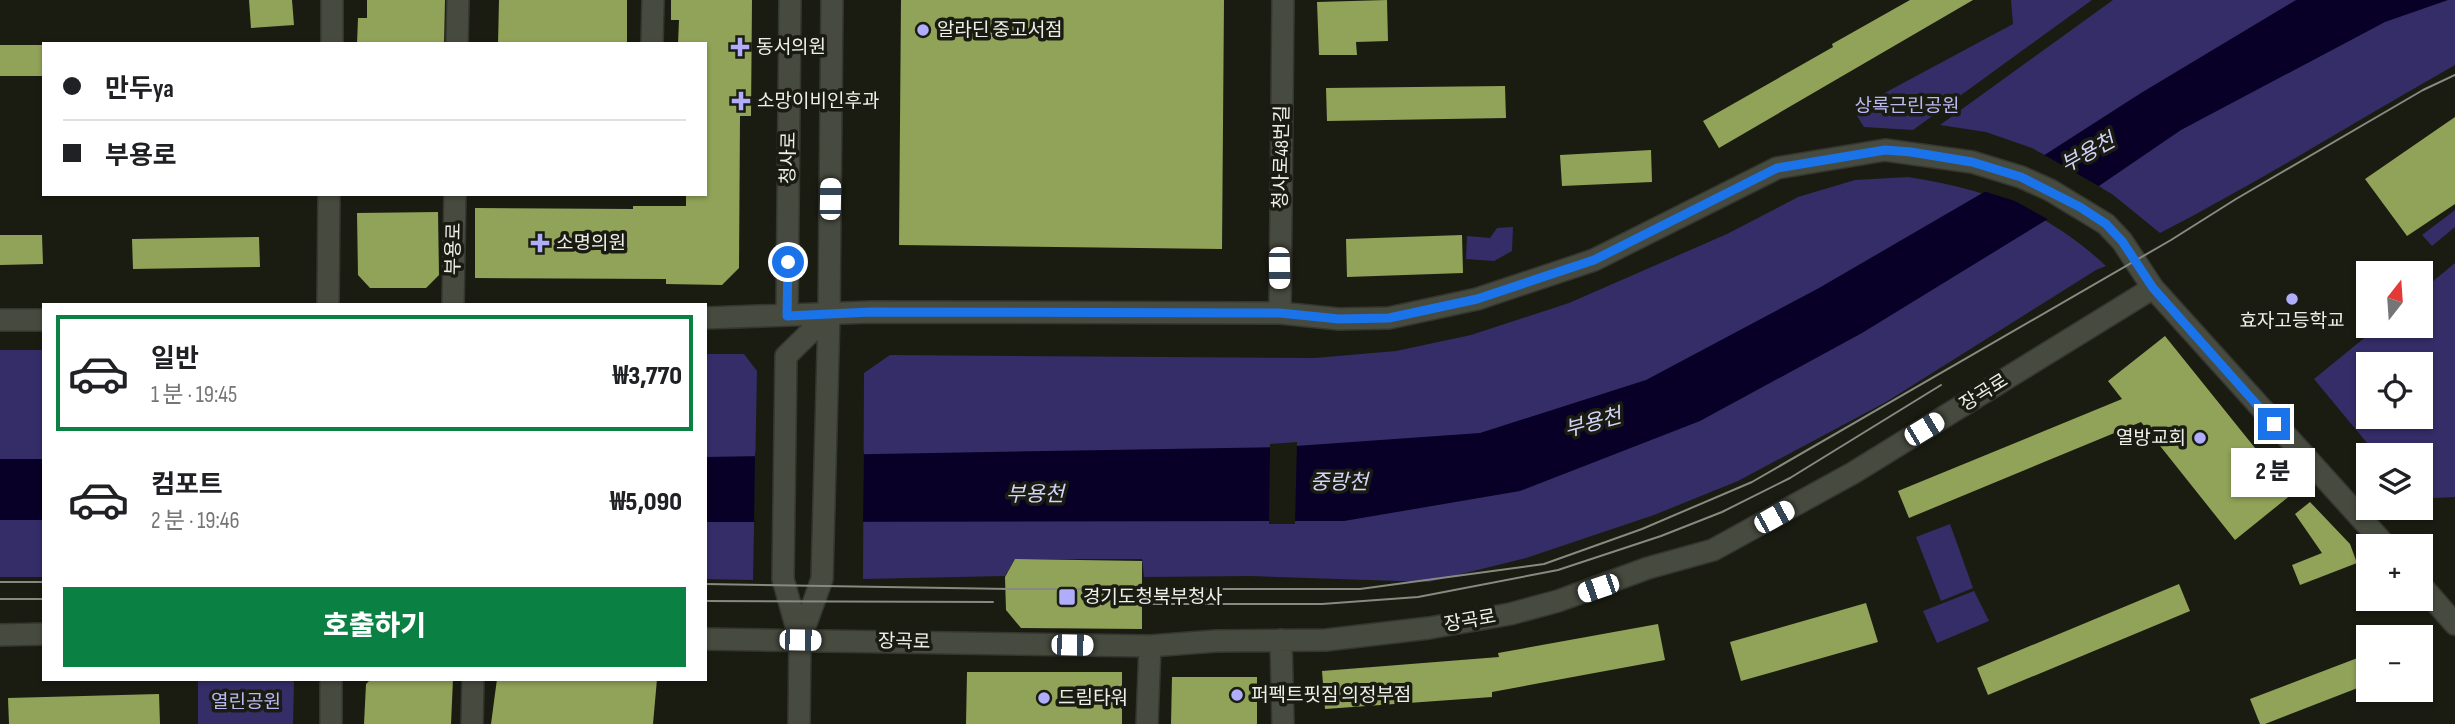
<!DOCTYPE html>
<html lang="ko">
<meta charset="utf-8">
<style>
:root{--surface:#fff;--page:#f2f2f2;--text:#202124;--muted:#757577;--line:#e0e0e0;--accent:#0b8043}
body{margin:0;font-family:"Sofia Sans Condensed","Noto Sans KR",sans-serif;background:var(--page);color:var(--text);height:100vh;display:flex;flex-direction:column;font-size:26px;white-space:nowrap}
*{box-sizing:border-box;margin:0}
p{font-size:23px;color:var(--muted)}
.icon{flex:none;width:38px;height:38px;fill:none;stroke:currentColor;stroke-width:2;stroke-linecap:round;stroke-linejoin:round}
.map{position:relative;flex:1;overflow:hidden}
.side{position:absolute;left:42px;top:303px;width:665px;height:378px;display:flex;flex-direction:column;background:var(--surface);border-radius:0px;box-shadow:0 2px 5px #0004}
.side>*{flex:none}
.banner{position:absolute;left:42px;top:42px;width:665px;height:154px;border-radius:0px;box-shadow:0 2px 5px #0004;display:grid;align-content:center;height:154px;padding:0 21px;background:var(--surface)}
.needle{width:46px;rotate:17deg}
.buttons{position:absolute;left:2356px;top:261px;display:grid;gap:14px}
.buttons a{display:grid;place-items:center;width:77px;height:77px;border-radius:0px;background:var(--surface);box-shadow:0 2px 5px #0004;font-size:35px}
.end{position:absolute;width:32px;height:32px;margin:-16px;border:9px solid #1a73e8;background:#fff;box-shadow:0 0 0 4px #fff}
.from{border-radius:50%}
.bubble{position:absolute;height:49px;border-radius:0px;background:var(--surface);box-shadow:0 2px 5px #0004;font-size:23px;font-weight:800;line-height:49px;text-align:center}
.car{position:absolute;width:21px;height:42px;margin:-21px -10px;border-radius:9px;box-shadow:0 0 5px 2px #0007;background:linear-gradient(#fff 24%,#345 0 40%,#fff 0 76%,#345 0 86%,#fff 0)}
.banner b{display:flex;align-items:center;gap:24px;height:66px;font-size:26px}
.banner b+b{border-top:2px solid var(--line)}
.banner i{width:18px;height:18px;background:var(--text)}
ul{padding:12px 0 0;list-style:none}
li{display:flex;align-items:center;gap:21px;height:116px;margin:0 14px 10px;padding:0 7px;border:4px solid transparent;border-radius:0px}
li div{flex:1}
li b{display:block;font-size:26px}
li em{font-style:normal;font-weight:800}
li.current{border-color:var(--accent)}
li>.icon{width:63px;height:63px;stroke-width:1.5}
.cta{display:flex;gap:14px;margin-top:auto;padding:14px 21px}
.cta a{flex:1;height:80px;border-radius:0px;background:var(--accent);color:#fff;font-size:28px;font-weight:800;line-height:80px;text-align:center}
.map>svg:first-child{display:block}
.green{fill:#342d68;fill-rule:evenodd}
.water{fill:#080026}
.pier{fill:#1a1c12}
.building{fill:#91a358}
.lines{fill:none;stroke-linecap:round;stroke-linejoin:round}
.minor-casing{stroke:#343630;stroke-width:24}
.minor{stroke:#474a3e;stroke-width:21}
.tram{stroke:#888a82;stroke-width:2}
.route{stroke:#1a73e8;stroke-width:9}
.poi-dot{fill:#b0aefa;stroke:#1a1c12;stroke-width:2.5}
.labels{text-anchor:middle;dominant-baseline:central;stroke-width:7;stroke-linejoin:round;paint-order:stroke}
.poi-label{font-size:19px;fill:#eef0e9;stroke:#1a1c12;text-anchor:start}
.park-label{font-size:19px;fill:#bab9f2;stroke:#1a1c12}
.street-label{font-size:19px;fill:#eef0e9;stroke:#1a1c12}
.water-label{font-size:21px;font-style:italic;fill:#d3d4fa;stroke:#1a1c12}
</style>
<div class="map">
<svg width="2455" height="724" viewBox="0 0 2455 724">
<rect width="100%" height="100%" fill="#1a1c12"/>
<path class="green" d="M2011,0H2092L1913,130L1864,127L1857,116L1866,103L2013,24Z
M2113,0H2455V65C2356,121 2261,181 2160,233L2112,194L2032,148L1986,132L1940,125Z
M1908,177C1987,189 2047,211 2106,266L2096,270L1886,402L1738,481L1654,515L1526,558L1429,582L1250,576L1144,577L1142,559H1015L1005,576L863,579L864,373L890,355L1315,358L1396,351L1471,335L1569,303L1727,234L1798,197L1855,180Z
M2455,210V227L2432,246L2422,235Z
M1513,227L1512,251L1494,261L1466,259L1467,236L1490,238L1497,228Z
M2455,263V497L2434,498L2420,491V455H2377L2314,379L2379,326H2420V292ZM2368,364H2420V416H2368Z
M0,350H44V577H0Z
M705,354H744L757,371L753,580L705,579Z
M1950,524L1973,588L1941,601L1916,537Z
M1974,591L1989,621L1937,643L1923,611Z
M198,679H290L294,682L293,724H198Z"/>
<path class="water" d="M2296,0H2448L2385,22L2181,130L2074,203L1862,333L1700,421L1520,491L1344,521L705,522V457L1281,447L1480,433L1646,380L1819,288L2010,177L2141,93Z
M0,459H44V520H0Z"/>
<path class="pier" d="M2041,153L2102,188L2051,221L2015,201L1980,190Z
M1297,442L1295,524H1269L1270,444Z
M864,451L863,526H754L755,453Z"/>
<path class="building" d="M249,0H292L294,25L251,28Z
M367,0H445L444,44H357L358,18H367Z
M499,0H627V44H498Z
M671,0H752L751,116H740L739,268L722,285L666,284V279L475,278V208L633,209V206H686V194H705V44H678L679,20H671Z
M901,0H1224L1222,249L899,245Z
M1387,0L1388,41L1356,42L1357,55H1319L1317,2Z
M1910,0H1973L1719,148L1703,121L1833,47L1832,44Z
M0,45H44V76H0Z
M1505,86L1506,118L1327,121L1326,88Z
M2455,117V204L2407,236L2365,179Z
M1651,150L1652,182L1562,186L1560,155Z
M438,212L439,275L426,288H370L358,275L357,213Z
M0,235H42L43,264L0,265Z
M1462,235L1463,273L1347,277L1346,239Z
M259,237L260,267L133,269L132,239Z
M2165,336L2292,494L2235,540L2141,422L1909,518L1898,491L2122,399L2108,381Z
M2310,502L2350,544L2357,563L2300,585L2292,565L2322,553L2295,514Z
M1015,559L1142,561V629L1021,628L1006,610L1005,577Z
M2179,584L2190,611L1988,695L1977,668Z
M1866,603L1878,642L1741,681L1730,642Z
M1658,624L1665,660L1492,692V697L1325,709L1322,671L1499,657L1498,653Z
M2368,654V684L2265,724H2260L2250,699Z
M967,672H1122V724H966Z
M1172,677H1257V724H1171Z
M371,679H453L451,724H364L366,684Z
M497,679H657L653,724H491Z
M159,694L160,724H9L8,698Z"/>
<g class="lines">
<defs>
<path id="minor" d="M332,44V0
M457,44L458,0
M652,44L653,0
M328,304L329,194
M453,304L455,194
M1280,313L1283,0
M787,315L790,0
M705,318L871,312L1280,313L1339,319L1389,318L1477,299L1594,260L1777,168L1885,150L1972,162L2021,177L2050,190L2106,224L2122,241L2153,288L2386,546
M0,320H44
M2420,584L2455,624
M0,635L44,634
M705,639L1150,646L1216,641L1326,640L1429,628L1510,614L1558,601L1648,568L1713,550L1853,473L2153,288
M800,640L822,579L829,314L832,0
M1281,640L1283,724
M331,724V679
M472,724L473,679
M799,724L800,640L783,579L786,356L829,314
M1147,724L1150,646"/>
</defs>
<use href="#minor" class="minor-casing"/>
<use href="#minor" class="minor"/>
<path class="tram" d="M0,582H44
M705,584L1010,589H1360L1544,564L1642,529L1752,482L2171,240L2236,199L2423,90L2455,75
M0,599H44
M705,601L993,602
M1141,604H1322L1418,597L1558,570L1661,536L1722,512L1790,478L1941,385"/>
</g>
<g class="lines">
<path class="route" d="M788,262L787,316L871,312L1280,313L1339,319L1389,318L1477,299L1594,260L1777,168L1885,150L1911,152L1972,162L2021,177L2080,207L2106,224L2122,241L2153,288L2274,424"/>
</g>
<g class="poi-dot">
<circle cx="923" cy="30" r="7"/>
<path d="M736.5 36.5h7v7h7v7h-7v7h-7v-7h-7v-7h7z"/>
<path d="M737.5 90.5h7v7h7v7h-7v7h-7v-7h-7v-7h7z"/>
<path d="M536.5 232.5h7v7h7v7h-7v7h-7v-7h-7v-7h7z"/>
<circle cx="2292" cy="299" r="7"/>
<circle cx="2200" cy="438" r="7"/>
<rect x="1058" y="588" width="18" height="18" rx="3.5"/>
<circle cx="1237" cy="695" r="7"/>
<circle cx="1044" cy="698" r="7"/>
</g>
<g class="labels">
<g class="poi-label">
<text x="937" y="30">알라딘 중고서점</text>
<text x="756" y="47">동서의원</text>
<text x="757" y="101">소망이비인후과</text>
<text x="556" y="243">소명의원</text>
<text x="2292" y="321" text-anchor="middle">효자고등학교</text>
<text x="2186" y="438" text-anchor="end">열방교회</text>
<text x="1083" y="597">경기도청북부청사</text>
<text x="1251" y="695">퍼펙트핏짐 의정부점</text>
<text x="1058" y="698">드림타워</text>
</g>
<g class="park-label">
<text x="1907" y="106">상록근린공원</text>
<text x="246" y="702">열린공원</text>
</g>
<g class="street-label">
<text transform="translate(1282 157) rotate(-89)">청사로48번길</text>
<text transform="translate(789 158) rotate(-89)">청사로</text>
<text transform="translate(454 249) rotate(-89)">부용로</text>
<text transform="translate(1984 393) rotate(-32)">장곡로</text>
<text transform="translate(1470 621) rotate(-10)">장곡로</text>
<text transform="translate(904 642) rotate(1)">장곡로</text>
</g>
<g class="water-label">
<text transform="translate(2088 153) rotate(-29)">부용천</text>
<text transform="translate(1593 423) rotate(-15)">부용천</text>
<text x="1339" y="482">중랑천</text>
<text x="1035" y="494">부용천</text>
</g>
</g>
</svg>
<div class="buttons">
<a><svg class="needle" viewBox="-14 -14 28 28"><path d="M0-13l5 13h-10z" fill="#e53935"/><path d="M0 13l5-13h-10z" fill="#757577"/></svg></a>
<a><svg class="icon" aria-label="locate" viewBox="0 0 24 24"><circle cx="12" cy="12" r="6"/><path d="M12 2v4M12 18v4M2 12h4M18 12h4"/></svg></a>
<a><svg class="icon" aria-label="layers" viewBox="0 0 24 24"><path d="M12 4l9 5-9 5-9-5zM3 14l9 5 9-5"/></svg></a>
<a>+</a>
<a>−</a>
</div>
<i class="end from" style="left:788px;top:262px"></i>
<i class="end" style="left:2274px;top:424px"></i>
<div class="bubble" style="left:2231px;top:448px;width:84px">2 분</div>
<i class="car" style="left:830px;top:199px;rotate:1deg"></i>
<i class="car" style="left:1279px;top:268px;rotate:179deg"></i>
<i class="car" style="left:1924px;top:429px;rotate:59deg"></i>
<i class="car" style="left:1774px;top:517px;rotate:61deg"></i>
<i class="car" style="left:1598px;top:588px;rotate:251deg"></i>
<i class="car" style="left:800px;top:640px;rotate:91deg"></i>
<i class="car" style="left:1072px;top:645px;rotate:91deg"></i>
<div class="banner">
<b><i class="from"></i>만두ya</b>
<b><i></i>부용로</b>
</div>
<section class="side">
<ul>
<li class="current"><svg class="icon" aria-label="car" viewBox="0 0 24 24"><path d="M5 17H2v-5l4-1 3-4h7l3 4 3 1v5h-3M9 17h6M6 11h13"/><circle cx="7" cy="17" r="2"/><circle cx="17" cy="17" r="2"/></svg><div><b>일반</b><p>1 분 · 19:45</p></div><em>₩3,770</em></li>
<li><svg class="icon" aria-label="car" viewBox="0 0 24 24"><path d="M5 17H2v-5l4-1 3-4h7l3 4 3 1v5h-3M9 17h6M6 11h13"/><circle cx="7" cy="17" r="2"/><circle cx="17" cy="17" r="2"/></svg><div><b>컴포트</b><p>2 분 · 19:46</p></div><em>₩5,090</em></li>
</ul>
<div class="cta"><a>호출하기</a></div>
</section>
</div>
